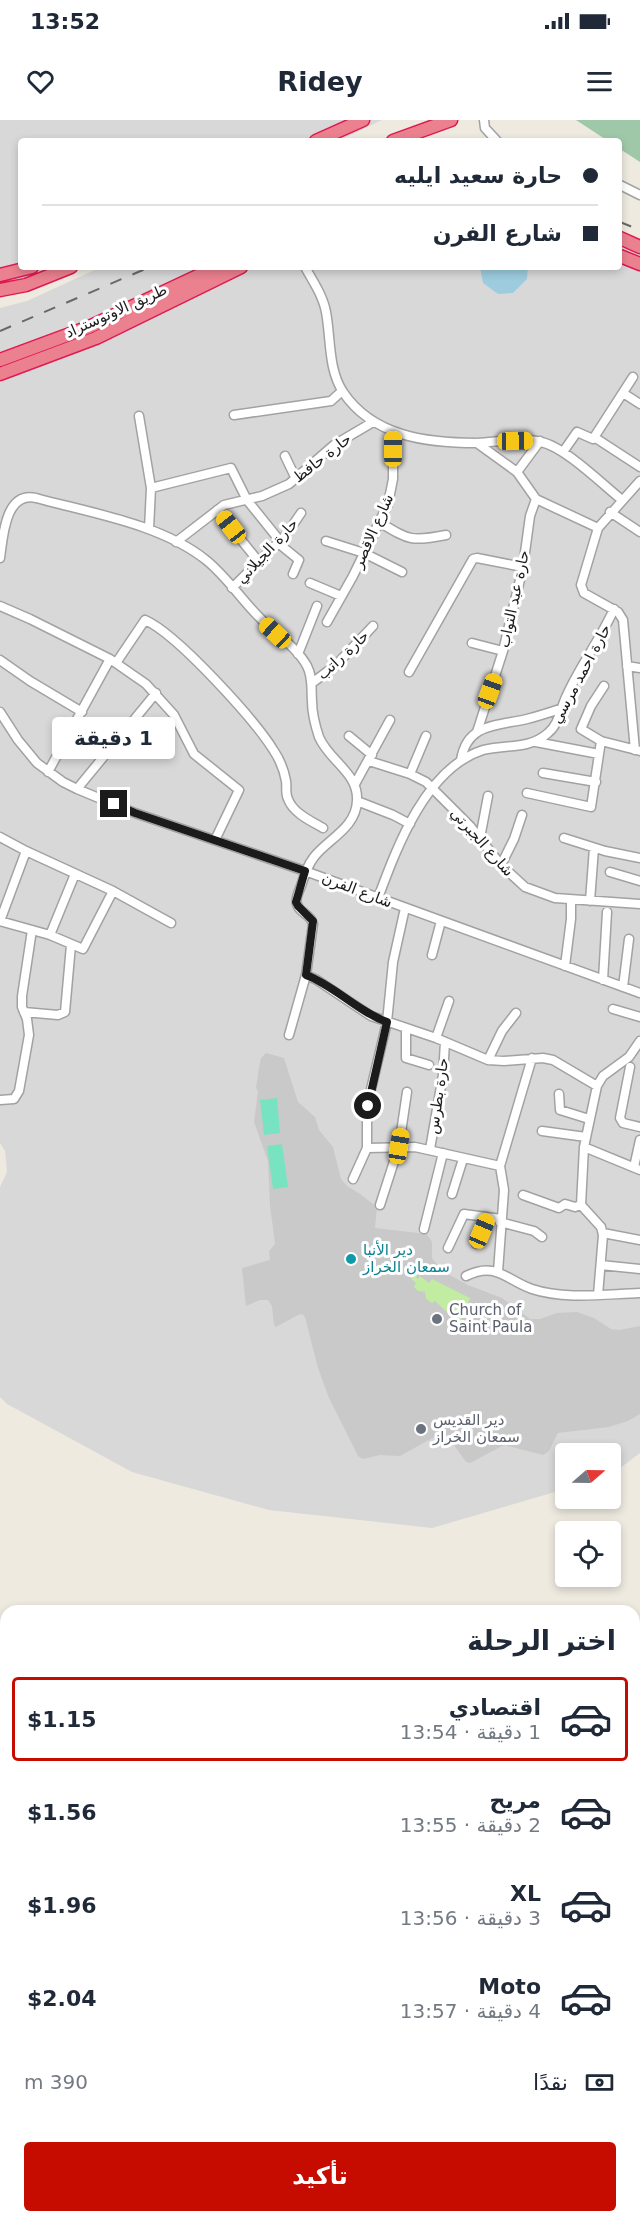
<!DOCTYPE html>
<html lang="ar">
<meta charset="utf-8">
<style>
:root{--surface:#fff;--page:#f2f2f3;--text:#1f2937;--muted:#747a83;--line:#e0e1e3;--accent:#c60c00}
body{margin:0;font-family:"DejaVu Sans",Cairo,sans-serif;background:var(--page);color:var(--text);direction:rtl;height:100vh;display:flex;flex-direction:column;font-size:22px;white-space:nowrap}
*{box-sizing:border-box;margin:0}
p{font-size:20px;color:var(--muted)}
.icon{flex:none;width:33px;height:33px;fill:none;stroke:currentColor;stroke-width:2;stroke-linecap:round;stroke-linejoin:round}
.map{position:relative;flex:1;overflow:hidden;direction:ltr}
.drawer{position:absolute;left:0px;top:1485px;width:640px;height:618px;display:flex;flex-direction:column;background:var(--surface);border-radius:18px 18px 0 0;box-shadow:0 3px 9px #0003;direction:rtl}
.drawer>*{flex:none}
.banner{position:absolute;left:18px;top:18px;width:604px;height:132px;border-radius:6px;box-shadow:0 3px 9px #0003;direction:rtl;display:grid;align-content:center;height:132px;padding:0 24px;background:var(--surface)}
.needle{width:39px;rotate:70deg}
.fabs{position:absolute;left:555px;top:1323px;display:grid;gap:12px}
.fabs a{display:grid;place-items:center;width:66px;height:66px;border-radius:6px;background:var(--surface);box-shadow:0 3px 9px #0003;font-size:30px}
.end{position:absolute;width:27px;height:27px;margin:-14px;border:8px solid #1b1b1b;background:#fff;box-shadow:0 0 0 3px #fff}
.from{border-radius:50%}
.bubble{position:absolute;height:42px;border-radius:6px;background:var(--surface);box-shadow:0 3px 9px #0003;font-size:20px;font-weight:700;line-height:42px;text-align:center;direction:rtl}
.car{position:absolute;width:18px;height:36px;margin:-18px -9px;border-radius:8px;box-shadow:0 0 4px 2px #0007;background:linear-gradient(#f5c518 24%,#345 0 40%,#f5c518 0 76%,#345 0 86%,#f5c518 0)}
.banner b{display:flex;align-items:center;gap:21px;height:57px;font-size:22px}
.banner b+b{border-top:2px solid var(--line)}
.banner i{width:15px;height:15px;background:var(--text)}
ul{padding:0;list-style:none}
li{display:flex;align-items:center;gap:18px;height:84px;margin:0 12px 9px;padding:0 12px;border:3px solid transparent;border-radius:6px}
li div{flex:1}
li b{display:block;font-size:22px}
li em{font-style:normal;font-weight:700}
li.current{border-color:var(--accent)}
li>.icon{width:54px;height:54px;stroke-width:1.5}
h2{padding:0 24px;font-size:27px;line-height:72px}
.pay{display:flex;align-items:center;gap:15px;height:66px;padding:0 24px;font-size:22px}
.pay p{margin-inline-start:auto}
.action{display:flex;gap:12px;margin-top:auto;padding:12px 24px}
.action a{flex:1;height:69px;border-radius:6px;background:var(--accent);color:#fff;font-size:24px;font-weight:700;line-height:69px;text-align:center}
.status{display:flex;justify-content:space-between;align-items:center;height:42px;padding:0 30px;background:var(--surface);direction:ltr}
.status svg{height:16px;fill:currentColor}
header{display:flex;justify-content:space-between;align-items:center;height:78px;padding:0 24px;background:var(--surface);font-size:27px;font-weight:700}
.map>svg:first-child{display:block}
.residential{fill:#d9d8d8}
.religious{fill:#c9c9c9}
.grass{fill:#c2eca1}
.cemetery{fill:#9fc8a8}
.pitch{fill:#78e3c0}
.water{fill:#9dccdf}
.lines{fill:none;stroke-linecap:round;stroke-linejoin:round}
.minor-casing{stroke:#a2a2a2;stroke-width:11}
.highway-casing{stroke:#e01951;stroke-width:15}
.minor{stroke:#fff;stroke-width:8}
.highway{stroke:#eb818f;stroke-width:12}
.rail{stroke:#696969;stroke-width:2;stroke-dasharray:12 12;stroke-linecap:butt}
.route{stroke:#1b1b1b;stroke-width:8}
.culture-dot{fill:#0f9aa8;stroke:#fff;stroke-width:2}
.worship-dot{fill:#6b7280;stroke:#fff;stroke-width:2}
.labels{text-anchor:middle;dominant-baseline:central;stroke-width:6;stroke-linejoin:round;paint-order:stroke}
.street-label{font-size:15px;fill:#1b1b1b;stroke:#fff}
.culture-label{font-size:15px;fill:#0d838f;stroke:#fff;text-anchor:start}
.worship-label{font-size:15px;fill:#5b616d;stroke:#fff;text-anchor:start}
</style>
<div class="status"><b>13:52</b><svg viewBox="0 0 49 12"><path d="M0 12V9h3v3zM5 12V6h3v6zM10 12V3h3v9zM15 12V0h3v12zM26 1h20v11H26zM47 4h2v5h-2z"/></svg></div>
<header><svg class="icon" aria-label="menu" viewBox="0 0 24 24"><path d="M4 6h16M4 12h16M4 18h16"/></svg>Ridey<svg class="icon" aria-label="heart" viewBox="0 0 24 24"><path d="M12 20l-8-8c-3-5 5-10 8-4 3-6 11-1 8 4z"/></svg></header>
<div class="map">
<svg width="640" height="2103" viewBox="0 0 640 2103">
<rect width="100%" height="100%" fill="#eeeae0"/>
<path class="residential" d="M0,0H382L338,21H21V147H59L27,161L0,168Z
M620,126L640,134V1333L611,1355L610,1334H566L565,1369L432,1408L269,1390L132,1352L7,1284L0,1277V1067L7,1052L5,1031L0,1023V188L27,181L101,147H620Z"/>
<path class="religious" d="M266,933L284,938L298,982L315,997L319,1010L333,1027L341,1059L347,1066L360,1074L377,1087L375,1108L427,1114L432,1122V1138L442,1151L468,1165L502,1178L530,1199H540L557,1193L577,1192L594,1198L611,1209L619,1210L640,1206V1294L628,1301L609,1307L558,1313L549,1331L543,1335L504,1325L470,1343L466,1342L449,1318L438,1315L400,1336L380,1335L363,1339L358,1336L329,1278L318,1248L305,1197L302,1194L298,1195L276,1207L274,1205L272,1186L268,1180H260L246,1186L242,1148L270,1140L269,1131L275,1124L270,1085L268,1041L254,1002L258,971L256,968L259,948L261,938Z"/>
<path class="grass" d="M414,1156L418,1159L420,1156L429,1163L432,1159L470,1178L460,1204L435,1181L432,1183L426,1179L425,1172L418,1171L414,1167L416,1163L411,1159Z"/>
<path class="cemetery" d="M576,0H640V42L620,29V21H608Z"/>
<path class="pitch" d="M277,978L280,1013L264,1015L260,980Z
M282,1024L288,1067L273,1069L267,1026Z"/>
<path class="water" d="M480,147H528L527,159L513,173L498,174L483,163Z"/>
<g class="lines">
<defs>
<path id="minor" d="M484,0L485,8L497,21
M620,65L640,75
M305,147C313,161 323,176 326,192C331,219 328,249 343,272C373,317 428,323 477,323C498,322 521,317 541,322C565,327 602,364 622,380
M623,273L640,284
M234,295L331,281L342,271
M139,296L151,368L149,409
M594,317L640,347
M477,323L517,352L536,379L598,408
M563,332L577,312L593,319L633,257
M285,336L296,359
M517,352L540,321
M151,368L231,348L247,380L280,421
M217,390L259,442
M610,392L640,412
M379,402C409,420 411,422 446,415
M326,421L364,433L402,452
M176,422L224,385L262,376L289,364L334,325L373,302
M278,423L299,440L293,454
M0,438C3,417 5,371 36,378C91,393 161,404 206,440C226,456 241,479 259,497C274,513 296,526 307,546C313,557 311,569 312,581C312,593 315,605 319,617C329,641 359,653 357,681C356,708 328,719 314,737C307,746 304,756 301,766C299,771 295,779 297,784C299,793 311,794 313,804L306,855L289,915
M310,463L341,476
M232,468L286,415L301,393
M0,486L30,499L110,539L146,564L174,595L194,634L239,670L215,720
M327,502L353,456L388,384L393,359V312
M472,523L503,531
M298,534L317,486
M0,540L30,561L82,592
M116,543L145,500C177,514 255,600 274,631C280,640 284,650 286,661C287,666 285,673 288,679C293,693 311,701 323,708
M627,546L640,548
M409,552L473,439L477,438L523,447
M312,563L336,545L373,506
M604,566L591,586L581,609L601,621L640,631
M0,592L18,620L37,643L63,662L77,669L135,693L305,751L640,873
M477,612L503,531L523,447L530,396L536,379
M349,616L372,635
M536,622L599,634
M635,630L623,500L618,492L584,473L581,465L598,408L640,361
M461,640C467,603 497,606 527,599C539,596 551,592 563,588
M369,641L410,654L426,662L470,706L501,745L525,767L555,778L640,784
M48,652L110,539
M543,653L596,662
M410,654L426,616
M355,664L390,600
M77,669L156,573
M527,673L591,687L601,621
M357,681L393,695L410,704
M0,717L26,731L113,771L171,803
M480,718L488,676
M564,718L605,731L640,738
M501,745L514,719L522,695
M610,752L640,761
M378,778C397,727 426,648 483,630C505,624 529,630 548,613C559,604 560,590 566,577C579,547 600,520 614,489
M590,781L594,728
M0,801L50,815L83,829L113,771
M0,801L26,731
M50,815L75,754
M432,835L441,801
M565,846L571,799V780
M306,855L317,860L371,896L436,918L488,940L504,941L543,938L553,940L597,966
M603,860L607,792
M623,867L629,819
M613,889L640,897
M24,892L58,895L65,892L71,825
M406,909V938L429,945
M436,918L449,881
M488,940L502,911L516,893
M630,947L620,998L623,1003L640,1007
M559,974L560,990L589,999
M0,980L14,979L19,971L29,915L27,899L22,887V876L32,810
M542,1011L586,1017
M584,1027L640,1050
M367,1028L415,1027L500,1046
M430,1029L443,955L445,922
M634,1047L640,1020
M353,1059L367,1028V986L387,902L393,842L405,788
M452,1074L463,1039
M523,1075L559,1088L565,1084L575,1087L581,1085
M380,1085L399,1026L407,972
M500,1102L534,1111L542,1117
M424,1109L443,1033
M603,1113L640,1120
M476,1124L487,1097
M448,1128L464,1094L501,1099
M601,1145L640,1149
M498,1152L504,1070L500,1046L532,938
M466,1156C496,1141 506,1160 532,1169C565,1180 606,1174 640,1173
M598,1175L603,1115L601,1107L581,1085L584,1027L597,966L603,956L629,937L640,921
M0,1777L6,1776
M0,1797L6,1796
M365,2097V2103
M521,2097L522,2103
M543,2097L544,2103"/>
<path id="highway" d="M316,21L363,0
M393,21L451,0
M620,118L640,127
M620,136L640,144
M0,155L32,147
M0,170L26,165L71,147
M0,240L89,207L217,147
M0,254L96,218L241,147"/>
</defs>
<use href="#minor" class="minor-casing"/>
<use href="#highway" class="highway-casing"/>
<use href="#minor" class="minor"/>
<use href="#highway" class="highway"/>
<path class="rail" d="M620,102L640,110
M0,211L150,147"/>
</g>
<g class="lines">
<path class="route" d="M114,684L135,693L305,751L296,782L298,786L313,801L306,855C335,866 357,891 387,902L368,986"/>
</g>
<circle class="culture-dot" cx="351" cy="1139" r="6"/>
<g class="worship-dot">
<circle cx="437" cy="1199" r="6"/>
<circle cx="421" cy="1309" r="6"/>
</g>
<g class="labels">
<g class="street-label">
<text transform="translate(116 191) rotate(-24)">طريق الاوتوستراد</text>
<text transform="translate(322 338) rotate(-38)">حارة حافظ</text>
<text transform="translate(373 411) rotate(-66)">شارع الاقصر</text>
<text transform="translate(267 431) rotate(-47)">حارة الجيلاني</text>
<text transform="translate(514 479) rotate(-78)">حارة عبد التواب</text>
<text transform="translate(343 535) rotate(-43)">حارة راتب</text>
<text transform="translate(581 554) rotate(-62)">حارة احمد مرسي</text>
<text transform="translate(482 722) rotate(48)">شارع الجبرتي</text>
<text transform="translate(357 770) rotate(21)">شارع الفرن</text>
<text transform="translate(438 976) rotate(-82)">حارة بطرس</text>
</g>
<g class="culture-label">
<text x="363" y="1130">دير الأنبا<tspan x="363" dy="17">سمعان الخراز</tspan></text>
</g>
<g class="worship-label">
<text x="449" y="1190">Church of<tspan x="449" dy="17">Saint Paula</tspan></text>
<text x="433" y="1300">دير القديس<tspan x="433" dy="17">سمعان الخراز</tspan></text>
</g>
</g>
</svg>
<div class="fabs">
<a><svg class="needle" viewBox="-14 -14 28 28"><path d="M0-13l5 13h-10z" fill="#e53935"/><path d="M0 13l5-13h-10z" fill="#747a83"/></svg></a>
<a><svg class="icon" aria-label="locate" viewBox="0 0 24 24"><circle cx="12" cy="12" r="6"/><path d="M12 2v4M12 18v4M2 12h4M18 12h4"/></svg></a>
</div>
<i class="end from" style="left:368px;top:986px"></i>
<i class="end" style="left:114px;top:684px"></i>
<div class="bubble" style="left:52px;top:597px;width:123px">1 دقيقة</div>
<i class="car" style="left:515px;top:321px;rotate:89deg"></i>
<i class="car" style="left:393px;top:329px;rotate:0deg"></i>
<i class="car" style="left:231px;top:407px;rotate:322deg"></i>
<i class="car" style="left:275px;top:513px;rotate:313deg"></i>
<i class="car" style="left:490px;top:571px;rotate:20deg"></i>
<i class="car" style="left:399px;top:1026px;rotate:9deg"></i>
<i class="car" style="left:482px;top:1111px;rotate:23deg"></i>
<div class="banner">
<b><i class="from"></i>حارة سعيد ايليه</b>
<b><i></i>شارع الفرن</b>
</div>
<section class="drawer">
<h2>اختر الرحلة</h2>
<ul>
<li class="current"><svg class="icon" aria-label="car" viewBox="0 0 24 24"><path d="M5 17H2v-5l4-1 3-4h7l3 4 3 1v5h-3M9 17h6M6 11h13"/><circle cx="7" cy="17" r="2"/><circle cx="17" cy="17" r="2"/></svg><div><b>اقتصادي</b><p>1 دقيقة · 13:54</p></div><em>$1.15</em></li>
<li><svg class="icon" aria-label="car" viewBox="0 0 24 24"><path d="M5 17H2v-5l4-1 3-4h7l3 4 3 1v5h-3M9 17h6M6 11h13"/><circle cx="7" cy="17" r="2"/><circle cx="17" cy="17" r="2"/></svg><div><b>مريح</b><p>2 دقيقة · 13:55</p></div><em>$1.56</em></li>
<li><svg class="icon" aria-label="car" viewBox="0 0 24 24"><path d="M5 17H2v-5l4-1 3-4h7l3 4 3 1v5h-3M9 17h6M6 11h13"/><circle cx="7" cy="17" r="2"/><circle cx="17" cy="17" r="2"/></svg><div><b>XL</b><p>3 دقيقة · 13:56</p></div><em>$1.96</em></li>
<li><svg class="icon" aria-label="car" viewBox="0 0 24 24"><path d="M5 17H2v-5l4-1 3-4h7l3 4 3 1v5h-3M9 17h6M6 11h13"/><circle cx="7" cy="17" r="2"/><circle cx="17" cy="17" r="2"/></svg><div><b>Moto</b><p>4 دقيقة · 13:57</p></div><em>$2.04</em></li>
</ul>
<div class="pay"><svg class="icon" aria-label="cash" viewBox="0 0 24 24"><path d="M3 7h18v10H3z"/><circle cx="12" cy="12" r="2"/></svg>نقدًا<p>390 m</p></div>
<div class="action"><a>تأكيد</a></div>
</section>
</div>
